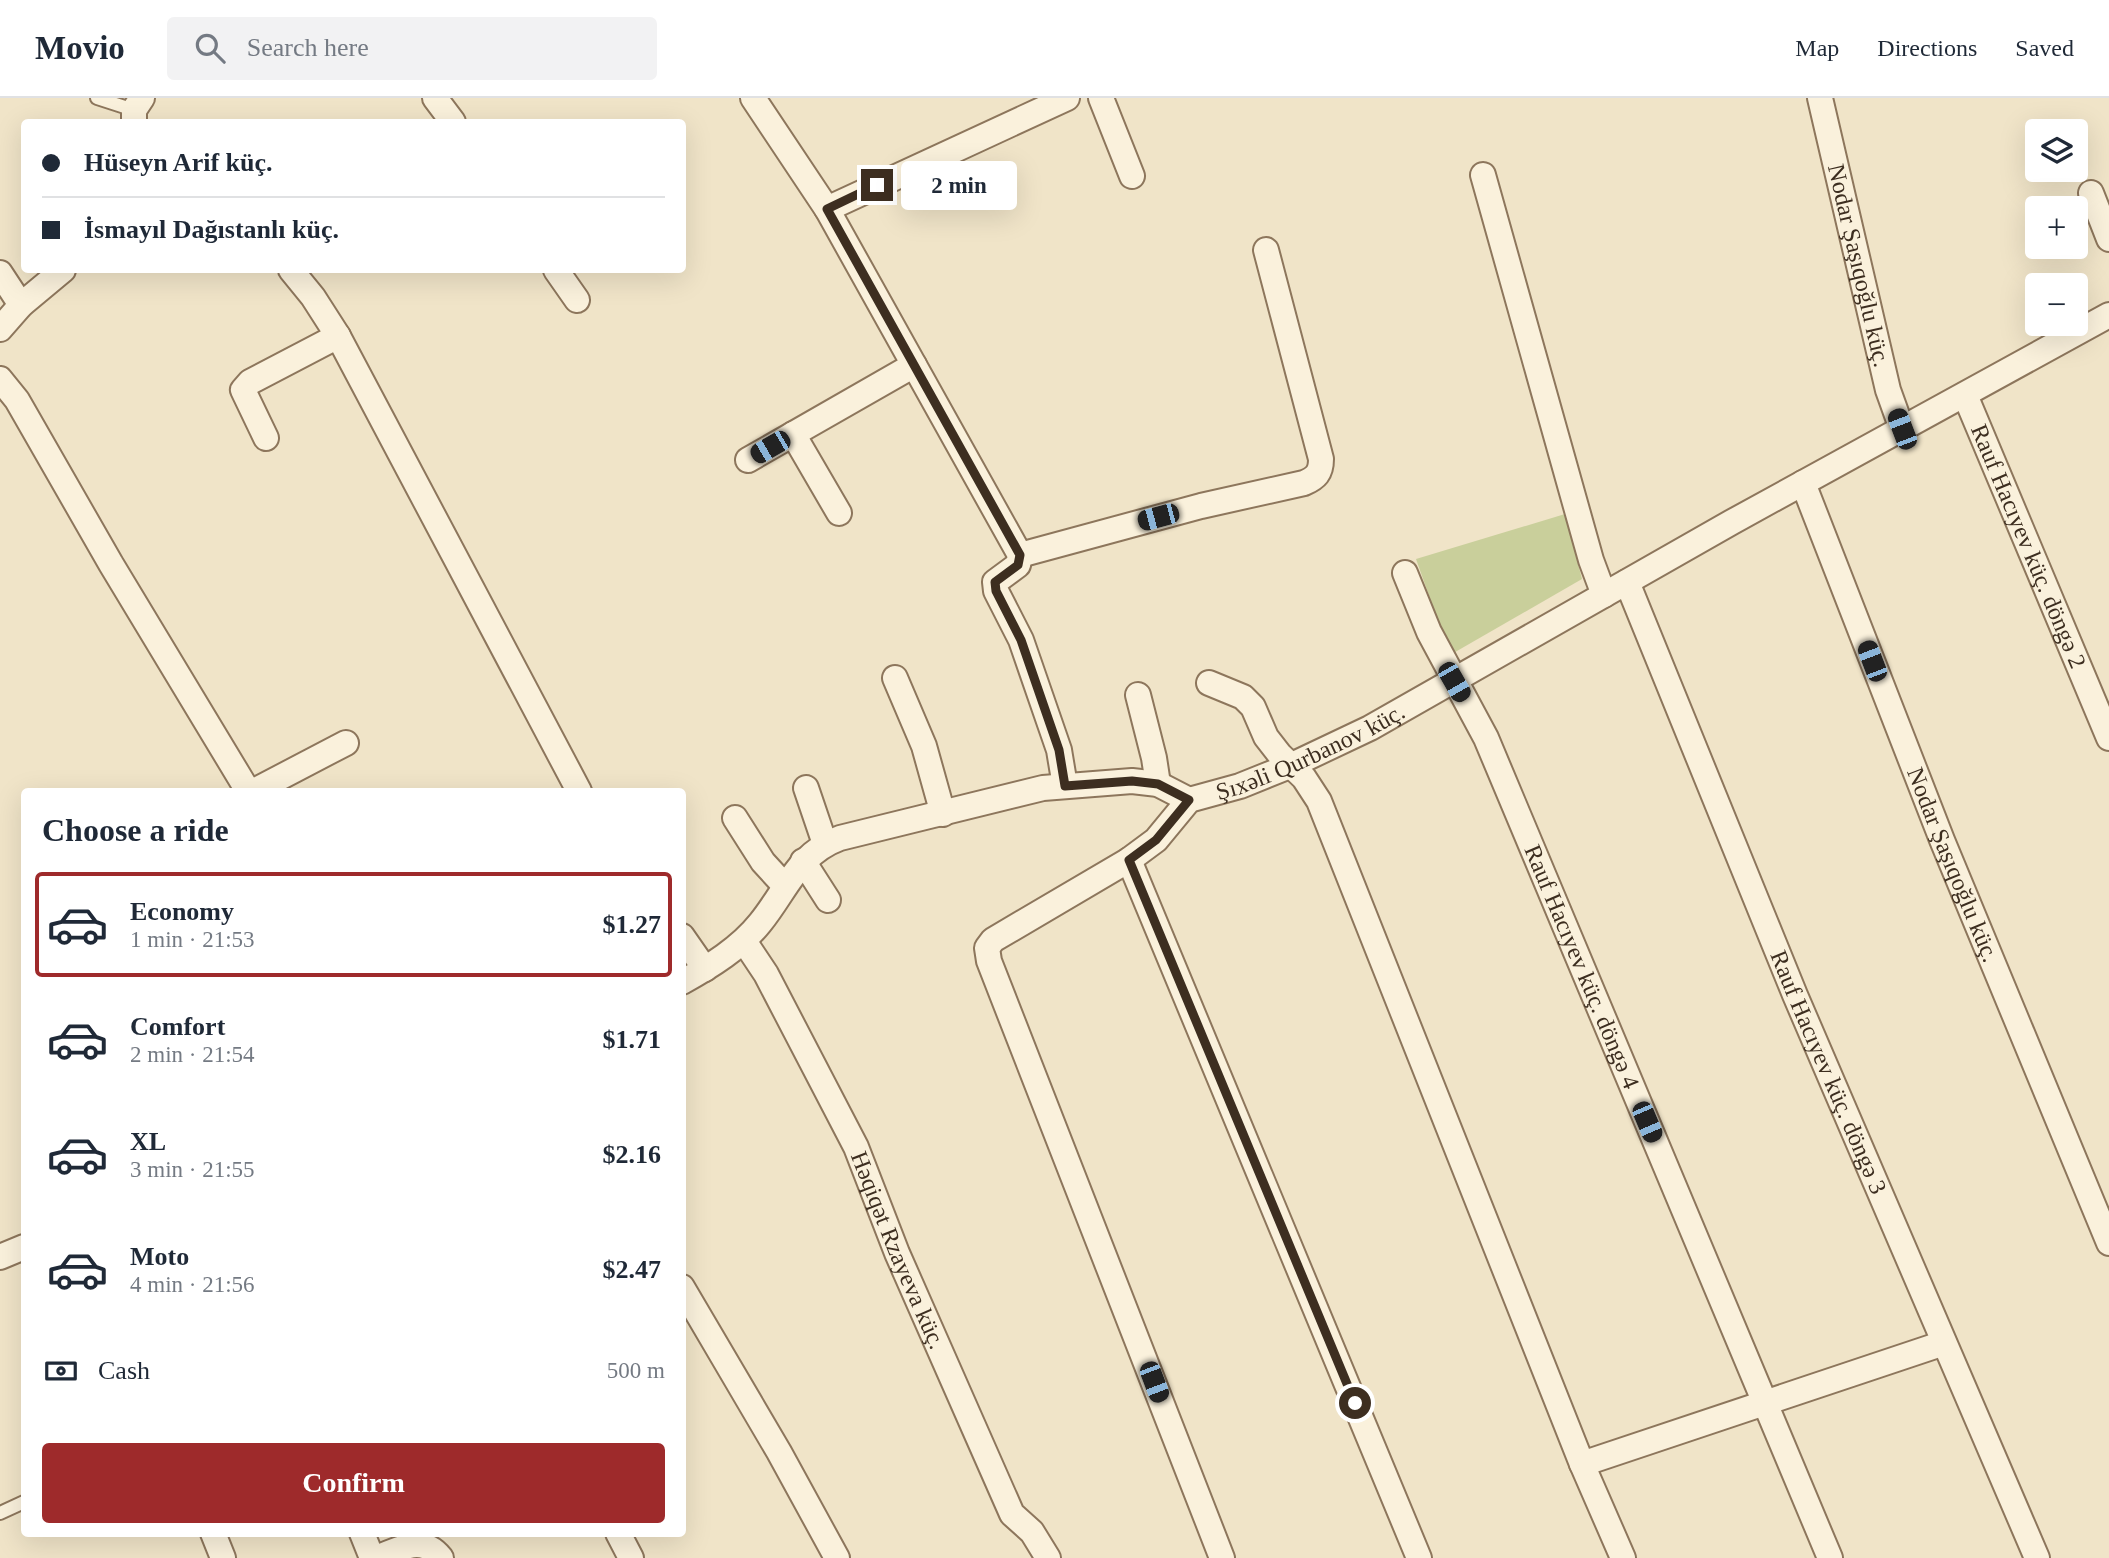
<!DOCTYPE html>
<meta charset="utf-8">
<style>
:root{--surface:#fff;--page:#f2f2f3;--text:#1f2937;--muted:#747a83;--line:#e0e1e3;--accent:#9e2a2b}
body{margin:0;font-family:"Times New Roman",serif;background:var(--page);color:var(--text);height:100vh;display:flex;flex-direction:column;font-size:26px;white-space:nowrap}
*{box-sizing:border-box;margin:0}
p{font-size:23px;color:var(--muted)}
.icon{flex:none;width:38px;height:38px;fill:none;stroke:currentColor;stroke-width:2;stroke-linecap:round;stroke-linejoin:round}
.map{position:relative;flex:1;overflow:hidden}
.details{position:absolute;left:21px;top:690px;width:665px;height:749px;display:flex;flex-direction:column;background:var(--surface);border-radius:7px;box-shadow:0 7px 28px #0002}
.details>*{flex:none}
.hud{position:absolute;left:21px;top:21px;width:665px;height:154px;border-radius:7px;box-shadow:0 7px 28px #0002;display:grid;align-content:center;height:154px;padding:0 21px;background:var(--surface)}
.tools{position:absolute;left:2025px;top:21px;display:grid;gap:14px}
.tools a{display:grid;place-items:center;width:63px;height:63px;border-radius:7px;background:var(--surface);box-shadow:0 7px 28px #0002;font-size:35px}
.end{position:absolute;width:32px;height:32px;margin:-16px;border:9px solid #3d2e20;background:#fff;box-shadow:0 0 0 4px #fff}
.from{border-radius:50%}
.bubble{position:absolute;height:49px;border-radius:7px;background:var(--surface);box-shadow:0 7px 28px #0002;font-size:23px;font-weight:800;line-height:49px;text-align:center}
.car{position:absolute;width:21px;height:42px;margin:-21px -10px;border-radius:9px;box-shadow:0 0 5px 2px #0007;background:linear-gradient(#222 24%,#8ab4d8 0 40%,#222 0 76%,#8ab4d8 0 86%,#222 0)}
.hud b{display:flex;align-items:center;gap:24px;height:66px;font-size:26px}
.hud b+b{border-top:2px solid var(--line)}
.hud i{width:18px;height:18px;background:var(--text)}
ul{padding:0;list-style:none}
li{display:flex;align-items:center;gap:21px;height:105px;margin:0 14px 10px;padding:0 7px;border:4px solid transparent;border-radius:7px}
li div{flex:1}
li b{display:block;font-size:26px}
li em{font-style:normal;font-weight:800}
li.current{border-color:var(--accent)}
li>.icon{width:63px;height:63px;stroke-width:1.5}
h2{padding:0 21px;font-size:32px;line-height:84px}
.pay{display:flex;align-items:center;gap:18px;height:77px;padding:0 21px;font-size:26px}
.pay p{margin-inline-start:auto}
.action{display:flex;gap:14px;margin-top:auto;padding:14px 21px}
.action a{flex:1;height:80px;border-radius:7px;background:var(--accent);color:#fff;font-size:28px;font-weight:800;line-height:80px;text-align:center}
header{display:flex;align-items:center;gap:42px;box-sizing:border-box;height:98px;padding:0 35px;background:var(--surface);border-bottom:2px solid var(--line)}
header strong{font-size:33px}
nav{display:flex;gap:38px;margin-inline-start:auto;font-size:24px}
.search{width:490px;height:63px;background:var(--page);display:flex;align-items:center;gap:18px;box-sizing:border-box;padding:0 24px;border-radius:7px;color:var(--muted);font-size:26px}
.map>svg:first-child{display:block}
.green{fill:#c9cf9b}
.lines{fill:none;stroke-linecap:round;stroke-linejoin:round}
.lane-casing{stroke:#8d765c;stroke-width:16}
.street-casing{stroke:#8d765c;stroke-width:28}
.lane{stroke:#faf1dc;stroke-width:12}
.street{stroke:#faf1dc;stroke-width:24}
.route{stroke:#3d2e20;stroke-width:9}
.labels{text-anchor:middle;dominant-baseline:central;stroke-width:6;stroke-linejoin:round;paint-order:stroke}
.street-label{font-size:24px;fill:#3d2e20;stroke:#f7eed8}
</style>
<header>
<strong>Movio</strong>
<div class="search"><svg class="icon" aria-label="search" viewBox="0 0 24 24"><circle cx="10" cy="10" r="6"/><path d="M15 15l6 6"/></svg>Search here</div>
<nav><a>Map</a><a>Directions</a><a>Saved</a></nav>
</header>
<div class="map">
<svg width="2109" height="1460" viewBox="0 0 2109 1460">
<rect width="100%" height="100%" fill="#f0e4c8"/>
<path class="green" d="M1565,416L1582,481L1450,557L1416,461Z"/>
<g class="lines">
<defs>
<path id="lane" d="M97,0L134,12
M0,1415L24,1404"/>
<g id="street">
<path d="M435,0L453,24"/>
<path d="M753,0L827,111L1020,457L1018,467L995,484L996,493L1021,542L1059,652L1065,688"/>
<path d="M1101,0L1132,78"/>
<path id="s1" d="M1820,0L1888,292L1902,331"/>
<path d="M134,24V12L142,0"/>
<path d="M1483,77L1591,462L1604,497"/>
<path d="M2091,95L2109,141"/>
<path d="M827,111L1067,0"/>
<path d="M291,172L313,199L338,238L579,693"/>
<path d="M556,172L577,202"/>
<path d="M0,175L21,207"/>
<path d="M0,231L21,207L63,172"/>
<path d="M0,281L17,302L111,466L248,693"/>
<path id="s2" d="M1965,297L2109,640"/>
<path d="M793,336L839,415"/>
<path d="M266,340L243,292L250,284L338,238"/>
<path d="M748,362L914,267"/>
<path id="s3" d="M1803,385L1942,742L2109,1145"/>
<path d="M1020,457L1201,408L1304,385C1316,380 1321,375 1321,361L1266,152"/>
<path id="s4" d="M1405,475L1429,534L1486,640L1830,1460"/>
<path id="s5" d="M1627,484L1795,897L2037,1460"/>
<path d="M895,580L924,648L943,716"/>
<path d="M1209,585L1243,599L1253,609L1266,639L1280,657L1304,680L1319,703L1582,1366L1623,1460"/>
<path d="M1138,597L1154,660L1158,686"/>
<path d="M806,690L825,746"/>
<path d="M254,693L346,645"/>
<path d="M735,720L763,764L785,788"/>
<path d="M1129,762L1419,1460"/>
<path d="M803,763L828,802"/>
<path d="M682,838L705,871"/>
<path id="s6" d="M744,843L766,876L856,1049L897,1155L1012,1416L1032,1434L1048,1460"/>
<path d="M682,884C711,868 740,850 760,825C787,792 797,756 840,740L1043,690L1132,683L1158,686L1189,702"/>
<path d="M0,1159L24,1149"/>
<path d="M682,1189L779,1354L837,1460"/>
<path d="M1582,1366L1944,1245"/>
<path d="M213,1435L223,1460"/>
<path d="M362,1435L372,1460"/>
<path d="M618,1435L631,1460"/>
<path d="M376,1460C401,1451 422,1436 441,1460"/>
<path id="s7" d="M1222,1460L989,863L987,850L993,842L1129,762L1156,742L1189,702L1240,688L1292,667L1370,630L1732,424L2109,217"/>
</g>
</defs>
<use href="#lane" class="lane-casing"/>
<use href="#street" class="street-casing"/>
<use href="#lane" class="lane"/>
<use href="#street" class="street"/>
</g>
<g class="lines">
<path class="route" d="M877,87L827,111L1020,457L1018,467L995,484L996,493L1021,542L1059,652L1065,688L1132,683L1158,686L1189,702L1156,742L1129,762L1355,1305"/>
</g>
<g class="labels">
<g class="street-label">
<text stroke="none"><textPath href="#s1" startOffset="172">Nodar Şaşıqoğlu küç.</textPath></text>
<text stroke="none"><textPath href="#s2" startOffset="164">Rauf Hacıyev küç. döngə 2</textPath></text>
<text stroke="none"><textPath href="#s7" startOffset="1038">Şıxəli Qurbanov küç.</textPath></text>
<text stroke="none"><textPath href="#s3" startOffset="410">Nodar Şaşıqoğlu küç.</textPath></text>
<text stroke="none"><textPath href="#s4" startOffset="432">Rauf Hacıyev küç. döngə 4</textPath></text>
<text stroke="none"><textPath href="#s5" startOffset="530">Rauf Hacıyev küç. döngə 3</textPath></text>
<text stroke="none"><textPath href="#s6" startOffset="346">Həqiqət Rzayeva küç.</textPath></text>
</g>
</g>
</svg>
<div class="tools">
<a><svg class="icon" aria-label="layers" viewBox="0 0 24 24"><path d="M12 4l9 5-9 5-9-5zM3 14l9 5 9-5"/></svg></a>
<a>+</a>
<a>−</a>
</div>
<i class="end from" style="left:1355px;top:1305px"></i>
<i class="end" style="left:877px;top:87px"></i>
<div class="bubble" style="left:901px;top:63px;width:116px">2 min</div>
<i class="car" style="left:1902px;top:331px;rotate:339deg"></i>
<i class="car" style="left:770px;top:349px;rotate:240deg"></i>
<i class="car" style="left:1158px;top:419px;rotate:255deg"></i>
<i class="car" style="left:1872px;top:563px;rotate:339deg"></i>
<i class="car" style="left:1454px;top:584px;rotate:150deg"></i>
<i class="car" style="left:1647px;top:1024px;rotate:157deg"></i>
<i class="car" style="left:1154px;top:1284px;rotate:159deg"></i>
<div class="hud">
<b><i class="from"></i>Hüseyn Arif küç.</b>
<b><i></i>İsmayıl Dağıstanlı küç.</b>
</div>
<section class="details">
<h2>Choose a ride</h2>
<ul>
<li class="current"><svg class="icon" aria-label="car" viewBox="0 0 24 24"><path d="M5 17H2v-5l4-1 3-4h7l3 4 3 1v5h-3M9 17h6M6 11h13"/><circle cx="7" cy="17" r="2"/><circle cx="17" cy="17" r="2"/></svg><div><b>Economy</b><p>1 min · 21:53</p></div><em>$1.27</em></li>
<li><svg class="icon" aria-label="car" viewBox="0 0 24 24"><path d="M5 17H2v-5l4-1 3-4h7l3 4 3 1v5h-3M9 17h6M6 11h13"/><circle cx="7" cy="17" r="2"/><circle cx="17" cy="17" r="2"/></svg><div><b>Comfort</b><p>2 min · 21:54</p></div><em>$1.71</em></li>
<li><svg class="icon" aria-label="car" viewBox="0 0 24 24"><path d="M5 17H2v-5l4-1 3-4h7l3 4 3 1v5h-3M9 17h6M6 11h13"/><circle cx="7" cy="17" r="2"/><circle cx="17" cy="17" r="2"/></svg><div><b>XL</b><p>3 min · 21:55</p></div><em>$2.16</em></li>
<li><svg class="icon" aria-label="car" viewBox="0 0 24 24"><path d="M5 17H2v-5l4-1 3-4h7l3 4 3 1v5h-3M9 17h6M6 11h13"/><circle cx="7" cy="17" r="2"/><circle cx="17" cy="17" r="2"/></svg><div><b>Moto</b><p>4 min · 21:56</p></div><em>$2.47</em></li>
</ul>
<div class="pay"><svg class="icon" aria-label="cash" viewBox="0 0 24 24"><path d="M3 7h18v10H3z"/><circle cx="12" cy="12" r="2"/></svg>Cash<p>500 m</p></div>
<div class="action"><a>Confirm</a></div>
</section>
</div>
